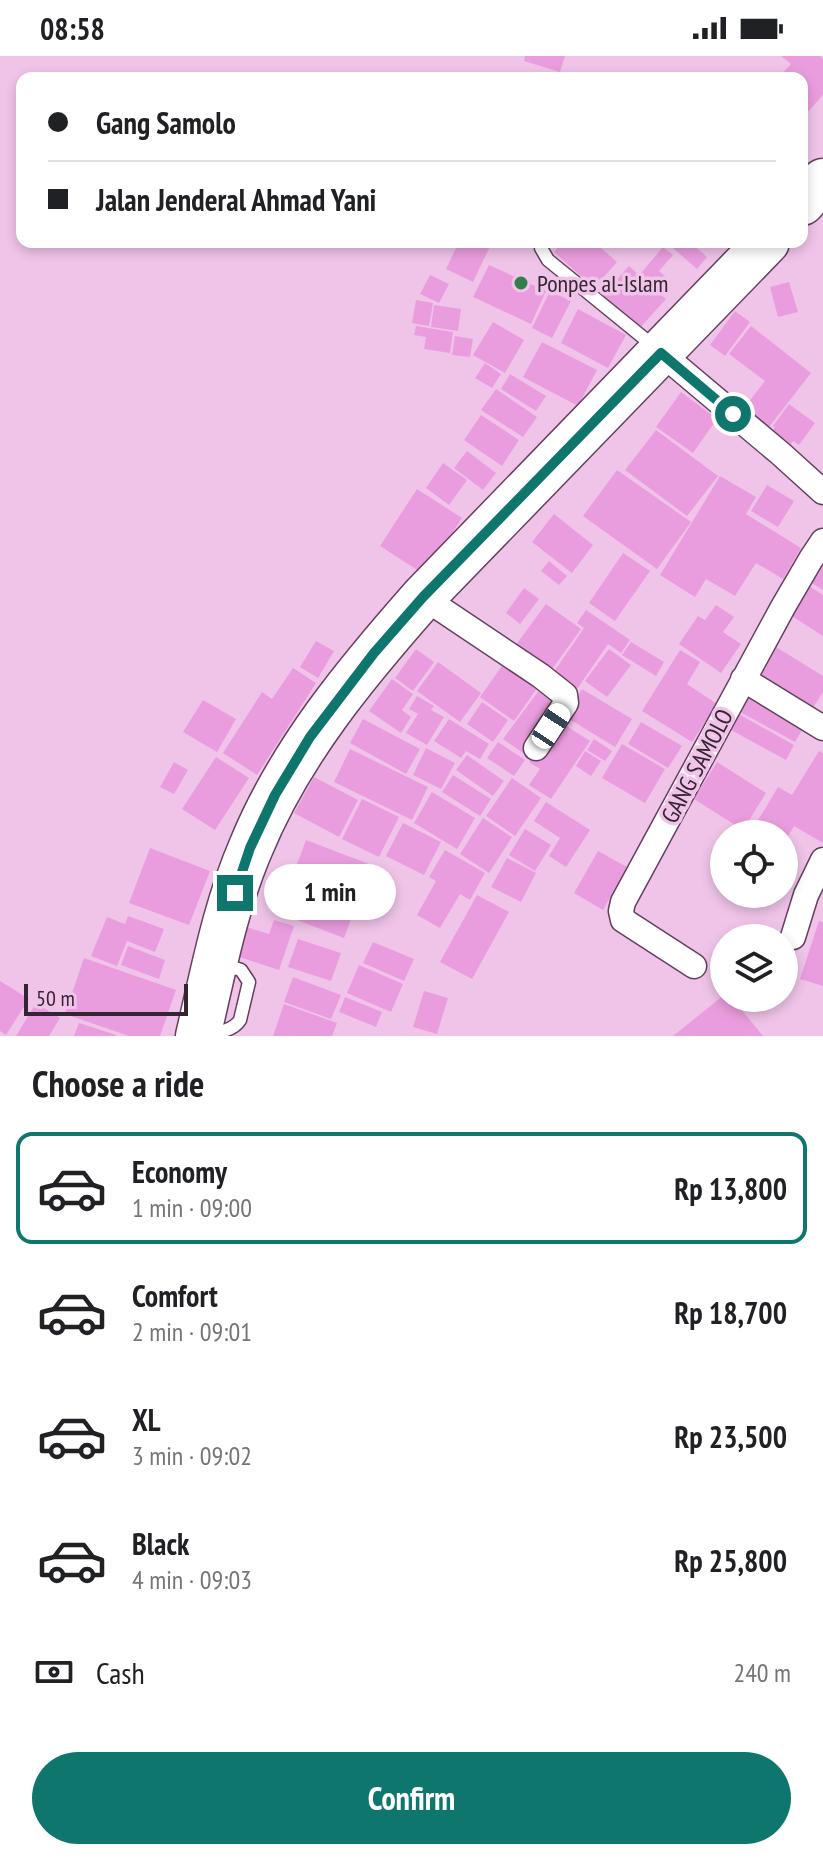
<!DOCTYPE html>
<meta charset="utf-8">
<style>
:root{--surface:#fff;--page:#f6f6f6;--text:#202124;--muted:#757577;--line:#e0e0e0;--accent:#0f766e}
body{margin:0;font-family:"PT Sans Narrow",sans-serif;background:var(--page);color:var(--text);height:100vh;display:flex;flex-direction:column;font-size:30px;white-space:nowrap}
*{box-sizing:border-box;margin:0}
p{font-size:26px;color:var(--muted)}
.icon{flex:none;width:44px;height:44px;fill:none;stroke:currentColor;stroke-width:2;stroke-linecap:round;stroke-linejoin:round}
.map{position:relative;height:980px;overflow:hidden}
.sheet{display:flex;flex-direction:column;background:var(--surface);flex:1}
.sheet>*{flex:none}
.top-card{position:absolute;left:16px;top:16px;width:792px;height:176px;border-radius:16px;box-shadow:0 4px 12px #0003;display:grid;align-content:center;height:176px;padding:0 32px;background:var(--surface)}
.controls{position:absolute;left:710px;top:764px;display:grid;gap:16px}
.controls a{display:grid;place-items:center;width:88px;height:88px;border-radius:50%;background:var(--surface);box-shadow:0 4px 12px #0003;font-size:40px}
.scale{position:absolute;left:24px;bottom:20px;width:164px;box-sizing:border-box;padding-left:8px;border:4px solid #352432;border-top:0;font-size:22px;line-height:28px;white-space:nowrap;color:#352432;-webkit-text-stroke:6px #f0c4e9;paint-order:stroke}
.end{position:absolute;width:36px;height:36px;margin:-18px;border:10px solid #0f766e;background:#fff;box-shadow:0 0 0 4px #fff}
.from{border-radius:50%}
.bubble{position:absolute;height:56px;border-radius:28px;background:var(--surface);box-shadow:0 4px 12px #0003;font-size:26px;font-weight:800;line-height:56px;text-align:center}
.car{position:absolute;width:24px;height:48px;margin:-24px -12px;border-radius:10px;box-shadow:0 0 6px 2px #0007;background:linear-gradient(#fff 24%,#345 0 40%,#fff 0 76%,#345 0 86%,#fff 0)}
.top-card b{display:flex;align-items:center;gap:28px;height:76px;font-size:30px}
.top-card b+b{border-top:2px solid var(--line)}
.top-card i{width:20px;height:20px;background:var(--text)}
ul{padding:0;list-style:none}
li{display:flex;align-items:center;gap:24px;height:112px;margin:0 16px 12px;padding:0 16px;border:4px solid transparent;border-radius:16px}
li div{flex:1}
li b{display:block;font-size:30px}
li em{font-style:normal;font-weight:800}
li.on{border-color:var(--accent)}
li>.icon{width:72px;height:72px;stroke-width:1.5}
h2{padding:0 32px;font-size:36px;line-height:96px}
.pay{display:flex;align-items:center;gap:20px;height:88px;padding:0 32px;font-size:30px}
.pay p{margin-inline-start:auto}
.action{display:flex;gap:16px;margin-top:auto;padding:16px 32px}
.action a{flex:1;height:92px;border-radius:48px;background:var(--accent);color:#fff;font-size:32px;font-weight:800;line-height:92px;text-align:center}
.status{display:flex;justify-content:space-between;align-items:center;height:56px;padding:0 40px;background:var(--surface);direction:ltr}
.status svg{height:22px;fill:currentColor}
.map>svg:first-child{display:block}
.building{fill:#ea9dde}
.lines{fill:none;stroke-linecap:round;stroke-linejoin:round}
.lane-casing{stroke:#653f5f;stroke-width:15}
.street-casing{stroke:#653f5f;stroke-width:27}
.highway-casing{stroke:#653f5f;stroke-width:47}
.lane{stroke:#fff;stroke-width:12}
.street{stroke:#fff;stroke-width:24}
.highway{stroke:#fff;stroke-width:44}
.route{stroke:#0f766e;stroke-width:10}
.poi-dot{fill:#327e4c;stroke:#f0c4e9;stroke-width:3}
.labels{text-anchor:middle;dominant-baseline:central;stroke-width:7;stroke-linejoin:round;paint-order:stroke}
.poi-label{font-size:24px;fill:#352432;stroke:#f0c4e9;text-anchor:start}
.street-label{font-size:24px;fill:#352432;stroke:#f0c4e9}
</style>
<div class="status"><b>08:58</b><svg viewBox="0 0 49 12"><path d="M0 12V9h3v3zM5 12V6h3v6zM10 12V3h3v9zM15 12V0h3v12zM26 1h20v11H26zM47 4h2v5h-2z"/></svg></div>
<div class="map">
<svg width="823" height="980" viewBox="0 0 823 980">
<rect width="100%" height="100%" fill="#f0c4e9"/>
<path class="building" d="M525,0H565L560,16L524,5Z
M781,0H820L823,3V39L806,58L802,54V22H778L791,8Z
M459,186H492L473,226L446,213Z
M563,186H594L617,206L594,232L554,196Z
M666,186H690L707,201L697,213Z
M663,191L673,199L659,215L668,223L659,233L641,217Z
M489,209L546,235L531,268L473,241Z
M629,210L666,243L639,273L602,241Z
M430,219L449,228L439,247L420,238Z
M789,226L798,256L778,261L770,231Z
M550,235L571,245L552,282L532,272Z
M416,244L433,247L429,270L412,267Z
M434,249L461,253L458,275L431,271Z
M578,253L626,279L608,312L561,287Z
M735,255L750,266L725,300L710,289Z
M493,266L524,284L505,317L473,299Z
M416,270L453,276L450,297L424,293L426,281L414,279Z
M751,270L811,317L762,380L737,361L765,325L729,298Z
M455,280L473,283L470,301L452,299Z
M542,286L597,314L578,350L523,321Z
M485,307L501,318L492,332L475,322Z
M510,318L546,340L536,355L501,333Z
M496,333L537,361L523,381L481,354Z
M681,336L717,363L693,397L656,371Z
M789,348L815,367L799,389L793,385L786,395L768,381L775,371L773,370Z
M481,359L519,384L502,410L464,384Z
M656,374L718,420L687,460L625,414Z
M467,395L496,417L483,434L454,412Z
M443,407L467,424L449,449L426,432Z
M617,414L691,466L657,513L583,460Z
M720,420L756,441L746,458L801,492L783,523L756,507L735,540L706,523L695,541L660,519Z
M767,429L794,445L778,471L751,455Z
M417,433L462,462L425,519L380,490Z
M554,458L593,489L572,517L532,486Z
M623,497L650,515L615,565L589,547Z
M823,498V534L802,521Z
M549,505L567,520L559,529L541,515Z
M803,526L823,539V580L784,555Z
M524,532L539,543L520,568L506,557Z
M546,548L581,573L550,616L515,590Z
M716,549L734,561L723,576L741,588L721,617L679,588L698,560L705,564Z
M586,554L630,584L621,597L608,588L575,636L551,620L584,572L577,567Z
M316,585L334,595L318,622L300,611Z
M631,586L664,606L656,620L622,599Z
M768,586L823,620V636L811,655L749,617Z
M416,593L434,606L413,635L395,622Z
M609,593L631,609L607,641L585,625Z
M680,594L700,606L687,628L717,648L692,686L642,655Z
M438,606L481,637L460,666L417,635Z
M504,607L538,631L514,665L480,641Z
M293,612L316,627L257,719L223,697L262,636L272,643Z
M392,623L413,638L402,654L411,661L401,677L369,655Z
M540,633L559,647L523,697L503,683Z
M582,633L632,663L615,691L566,661Z
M741,633L805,669L795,686L731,651Z
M417,640L434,650L431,654L444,661L427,689L406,677L418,658L409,653Z
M203,644L236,663L217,696L183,676Z
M482,646L508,664L493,686L467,668Z
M728,652L794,689L786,704L720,668Z
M363,663L420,693L406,718L350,687Z
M449,663L489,688L480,703L466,695L461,702L434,685Z
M557,664L590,685L551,743L529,729L540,713L529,706Z
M641,666L682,690L668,712L628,688Z
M594,683L612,695L605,705L587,694Z
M498,686L525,704L514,720L487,702Z
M622,688L665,713L645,747L602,722Z
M426,692L455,707L441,733L413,719Z
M350,693L428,731L412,764L334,726Z
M585,695L601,705L591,720L576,710Z
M819,695L823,697V787L794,770L784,787V778H767L754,771L778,731L792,739Z
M467,699L504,725L493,740L456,714Z
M216,701L249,722L215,774L182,753Z
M174,706L188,714L174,738L160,731Z
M717,706L766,737L743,774L694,743Z
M453,719L491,743L480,760L442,736Z
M314,721L358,744L339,781L294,757Z
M512,722L541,742L515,780L486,760Z
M432,736L475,762L457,793L414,767Z
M362,743L399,761L379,801L342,783Z
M546,746L590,774L566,811L549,800L560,782L534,765Z
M483,762L512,781L489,817L460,798Z
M403,767L441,786L424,819L386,800Z
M525,773L551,789L535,815L509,799Z
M306,784L382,813L366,856L290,827Z
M150,792L210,815L189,869L129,847Z
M445,794L485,817L470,844L460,838L440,872L417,859L436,825L429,821Z
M598,795L627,811L603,854L574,837Z
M507,802L536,817L521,846L491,831Z
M286,829L354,855L344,882L276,856Z
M477,839L509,856L472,923L440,906Z
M128,860L164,873L155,896L127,885L117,910L91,900L107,861L125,868Z
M274,864L294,870L279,914L230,898L240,869L269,878Z
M819,865L823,866V930L800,923Z
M298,883L341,897L331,925L288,911Z
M373,886L414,903L404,925L363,907Z
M128,890L165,904L159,923L121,909Z
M84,902L176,934L160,980H129L65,958Z
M359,909L403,928L391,956L347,937Z
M293,921L341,939L331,963L284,946Z
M0,925L29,943L6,979L0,975Z
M424,935L448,942L437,978L413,971Z
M724,939V942H732L763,980H673Z
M345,941L382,956L376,971L339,956Z
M36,947L60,962L49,980H16Z
M284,948L337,967L332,980H273Z
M79,967L116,979L115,980H74Z"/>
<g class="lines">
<defs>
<path id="lane" d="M541,186V192L548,204L656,292
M207,977C219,976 233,975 240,964L249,926L241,914L222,908"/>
<path id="street" d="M661,297L781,398L823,436
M423,541L541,620L565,639L566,647L536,692
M743,623L823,672
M793,881L806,839L823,804
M694,910L623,864L621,855L623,846L783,551L811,503L823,485"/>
<path id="highway" d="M802,147L823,125
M198,980C213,917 225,851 251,791C290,696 356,617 423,541L767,186"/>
</defs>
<use href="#lane" class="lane-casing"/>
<use href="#street" class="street-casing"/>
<use href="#highway" class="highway-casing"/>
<use href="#lane" class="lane"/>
<use href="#street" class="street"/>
<use href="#highway" class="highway"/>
</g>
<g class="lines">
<path class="route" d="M235,837L250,792L275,739L310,681L374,597L423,541L661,297L733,358"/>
</g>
<circle class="poi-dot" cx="521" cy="227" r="8"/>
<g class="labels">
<g class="poi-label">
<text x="537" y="227">Ponpes al-Islam</text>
</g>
<g class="street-label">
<text transform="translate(697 710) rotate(-62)">GANG SAMOLO</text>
</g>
</g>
</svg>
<div class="controls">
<a><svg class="icon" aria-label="locate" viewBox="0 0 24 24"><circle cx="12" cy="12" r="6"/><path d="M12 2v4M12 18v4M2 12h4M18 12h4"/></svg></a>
<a><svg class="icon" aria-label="layers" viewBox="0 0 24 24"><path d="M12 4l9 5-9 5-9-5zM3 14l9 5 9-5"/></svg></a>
</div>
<div class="scale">50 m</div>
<i class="end from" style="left:733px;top:358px"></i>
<i class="end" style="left:235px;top:837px"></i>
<div class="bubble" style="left:264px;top:808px;width:132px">1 min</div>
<i class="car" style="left:551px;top:670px;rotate:33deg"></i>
<div class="top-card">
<b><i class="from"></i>Gang Samolo</b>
<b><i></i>Jalan Jenderal Ahmad Yani</b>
</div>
</div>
<section class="sheet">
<h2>Choose a ride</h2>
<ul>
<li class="on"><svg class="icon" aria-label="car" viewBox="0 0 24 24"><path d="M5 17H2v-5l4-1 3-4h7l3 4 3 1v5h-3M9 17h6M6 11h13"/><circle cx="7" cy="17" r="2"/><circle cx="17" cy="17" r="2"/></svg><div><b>Economy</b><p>1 min · 09:00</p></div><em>Rp 13,800</em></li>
<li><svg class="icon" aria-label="car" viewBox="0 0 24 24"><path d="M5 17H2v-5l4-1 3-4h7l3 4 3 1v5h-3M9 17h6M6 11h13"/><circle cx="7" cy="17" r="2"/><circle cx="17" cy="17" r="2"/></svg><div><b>Comfort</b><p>2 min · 09:01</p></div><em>Rp 18,700</em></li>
<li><svg class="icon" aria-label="car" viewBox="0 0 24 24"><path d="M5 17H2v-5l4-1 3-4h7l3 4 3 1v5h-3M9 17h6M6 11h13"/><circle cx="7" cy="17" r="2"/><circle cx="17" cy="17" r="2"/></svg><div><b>XL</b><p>3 min · 09:02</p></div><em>Rp 23,500</em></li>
<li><svg class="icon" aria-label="car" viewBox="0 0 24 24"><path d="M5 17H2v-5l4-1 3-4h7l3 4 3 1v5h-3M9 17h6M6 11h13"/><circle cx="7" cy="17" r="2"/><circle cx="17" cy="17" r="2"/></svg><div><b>Black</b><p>4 min · 09:03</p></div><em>Rp 25,800</em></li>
</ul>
<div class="pay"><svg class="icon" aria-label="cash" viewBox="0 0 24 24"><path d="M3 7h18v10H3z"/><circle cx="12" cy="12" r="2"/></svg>Cash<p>240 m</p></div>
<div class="action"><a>Confirm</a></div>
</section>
